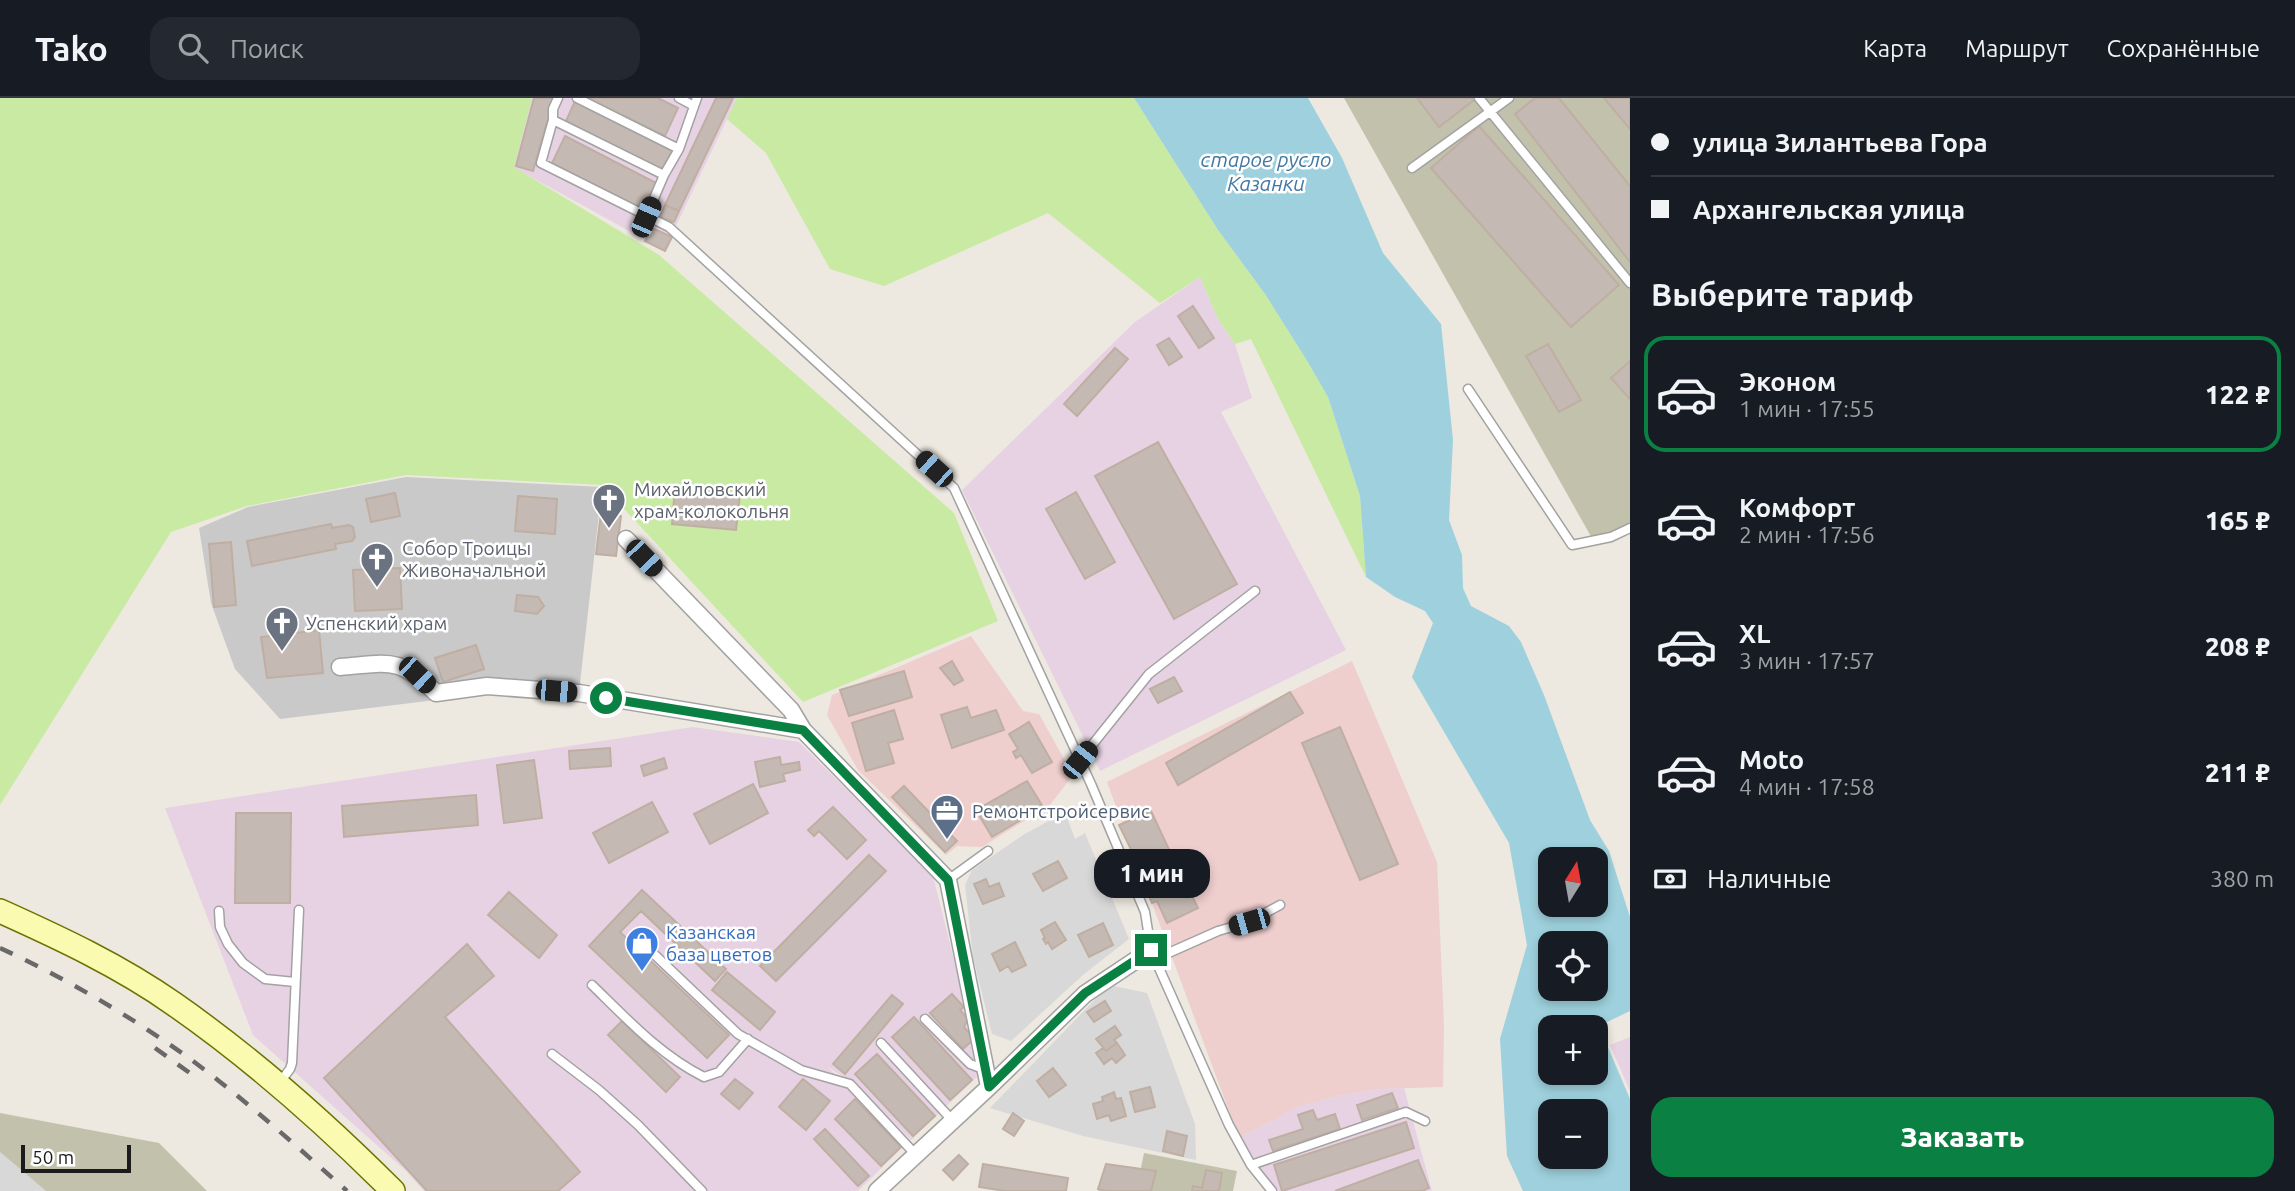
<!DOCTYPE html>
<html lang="ru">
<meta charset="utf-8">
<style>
:root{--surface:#171b24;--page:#242831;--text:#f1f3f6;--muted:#9ea1a6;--line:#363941;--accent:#0b8043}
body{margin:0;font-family:Ubuntu,sans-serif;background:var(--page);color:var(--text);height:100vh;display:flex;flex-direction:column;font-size:26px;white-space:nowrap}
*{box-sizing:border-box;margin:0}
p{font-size:23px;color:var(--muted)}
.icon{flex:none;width:38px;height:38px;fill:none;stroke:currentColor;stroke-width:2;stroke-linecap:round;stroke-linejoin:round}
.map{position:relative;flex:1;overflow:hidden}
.panel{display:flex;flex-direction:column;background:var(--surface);width:665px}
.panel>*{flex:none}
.top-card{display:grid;align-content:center;height:154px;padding:0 21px;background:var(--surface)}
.needle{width:46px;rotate:11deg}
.fabs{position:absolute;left:1538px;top:749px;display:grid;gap:14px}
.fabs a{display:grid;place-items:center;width:70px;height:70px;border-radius:14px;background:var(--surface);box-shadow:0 4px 10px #0003;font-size:35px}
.scale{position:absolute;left:21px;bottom:18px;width:110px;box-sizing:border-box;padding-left:7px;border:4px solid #1b1b1b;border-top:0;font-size:19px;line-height:24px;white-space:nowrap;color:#1b1b1b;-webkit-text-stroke:5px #fff;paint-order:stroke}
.end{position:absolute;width:32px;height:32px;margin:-16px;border:9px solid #0b8043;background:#fff;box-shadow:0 0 0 4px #fff}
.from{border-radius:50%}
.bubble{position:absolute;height:49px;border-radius:21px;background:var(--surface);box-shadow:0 4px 10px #0003;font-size:23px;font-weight:800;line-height:49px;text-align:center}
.car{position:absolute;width:21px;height:42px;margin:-21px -10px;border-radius:9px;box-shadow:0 0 5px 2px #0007;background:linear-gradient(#222 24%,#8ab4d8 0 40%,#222 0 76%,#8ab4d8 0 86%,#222 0)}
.top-card b{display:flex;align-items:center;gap:24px;height:66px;font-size:26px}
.top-card b+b{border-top:2px solid var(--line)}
.top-card i{width:18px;height:18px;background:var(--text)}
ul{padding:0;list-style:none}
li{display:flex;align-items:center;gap:21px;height:116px;margin:0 14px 10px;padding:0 7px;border:4px solid transparent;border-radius:21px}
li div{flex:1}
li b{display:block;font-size:26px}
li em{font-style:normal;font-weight:800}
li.on{border-color:var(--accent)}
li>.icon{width:63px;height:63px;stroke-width:1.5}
h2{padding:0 21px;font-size:32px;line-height:84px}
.pay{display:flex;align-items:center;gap:18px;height:77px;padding:0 21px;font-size:26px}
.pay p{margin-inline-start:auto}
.action{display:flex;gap:14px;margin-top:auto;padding:14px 21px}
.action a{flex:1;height:80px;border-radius:21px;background:var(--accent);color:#fff;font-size:28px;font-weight:800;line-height:80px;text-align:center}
header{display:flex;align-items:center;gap:42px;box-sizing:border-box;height:98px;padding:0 35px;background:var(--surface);border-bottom:2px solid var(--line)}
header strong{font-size:33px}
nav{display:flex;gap:38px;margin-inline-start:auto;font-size:24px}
.search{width:490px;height:63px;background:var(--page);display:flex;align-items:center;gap:18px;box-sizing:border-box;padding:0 24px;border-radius:21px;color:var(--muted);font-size:26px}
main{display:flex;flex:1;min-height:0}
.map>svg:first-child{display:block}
.residential{fill:#d9d8d8}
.commercial{fill:#efcece}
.industrial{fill:#e7d2e4}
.religious{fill:#c9c9c9}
.construction{fill:#c2c1ac}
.grass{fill:#c9eaa3}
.water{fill:#9ed1dd;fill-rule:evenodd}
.building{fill:#c5bab3;stroke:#bfaea2;stroke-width:2}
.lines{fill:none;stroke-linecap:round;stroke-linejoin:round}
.lane-casing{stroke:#a2a2a2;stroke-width:11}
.street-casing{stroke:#a2a2a2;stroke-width:19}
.secondary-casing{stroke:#6b7302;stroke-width:26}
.lane{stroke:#fff;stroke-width:8}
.street{stroke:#fff;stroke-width:16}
.secondary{stroke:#fafbb0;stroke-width:23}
.rail{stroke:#696969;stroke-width:4.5;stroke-dasharray:14 14;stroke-linecap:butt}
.route{stroke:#0b8043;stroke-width:9}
.labels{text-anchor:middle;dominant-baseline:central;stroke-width:5;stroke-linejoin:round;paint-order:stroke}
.worship-label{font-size:19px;fill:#5b616d;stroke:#fff;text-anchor:start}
.service-label{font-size:19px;fill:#4e5e75;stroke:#fff;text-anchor:start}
.shop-label{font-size:19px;fill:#366cbe;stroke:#fff;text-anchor:start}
.water-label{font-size:21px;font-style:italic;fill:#4378a4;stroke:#fff}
</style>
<header>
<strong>Tako</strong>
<div class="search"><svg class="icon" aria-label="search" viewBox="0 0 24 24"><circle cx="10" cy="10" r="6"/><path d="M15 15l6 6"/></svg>Поиск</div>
<nav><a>Карта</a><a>Маршрут</a><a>Сохранённые</a></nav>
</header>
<main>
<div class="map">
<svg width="1630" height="1093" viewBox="0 0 1630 1093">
<rect width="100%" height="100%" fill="#ede8e0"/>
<path class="residential" d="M1065,714L1075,741L1085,735L1129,841L1084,876L1011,943L992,936L973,859L965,787L972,772L1023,737Z
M1109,887L1147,895L1195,1026L1196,1062L1083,1038L990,1010Z
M0,1054L46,1093H0Z"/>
<path class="commercial" d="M971,538L1023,613L1039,616L1073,677L1050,707L982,749L957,748L946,757L858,672L827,617L832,597Z
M1352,563L1437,764L1444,928L1443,989L1381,991L1338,998L1298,1009L1239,1040L1107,684Z"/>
<path class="industrial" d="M532,0H737L665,151L649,144L513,69Z
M1200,179L1218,221L1235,246L1252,300L1221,314L1346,552L1100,673L962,392L1135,224Z
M693,629L799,644L933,778L982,974L911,1042L857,988L828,969L904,1048L858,1093H424L406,1073L253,937L165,710Z
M1630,939V993L1610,947Z
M1404,990L1432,1093H1277L1239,1040L1298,1009L1338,998L1381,991Z"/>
<path class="religious" d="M406,379L602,389L578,603L493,595L280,621L235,571L211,505L199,430L248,409Z"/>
<path class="construction" d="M1344,0H1630V426L1593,442Z
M0,1015L159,1045L207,1093H46L0,1054Z
M1144,1055L1237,1073L1233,1093H1098L1108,1076L1141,1070Z"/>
<path class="grass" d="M0,0H532L514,69L659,157L954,415L998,523L803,604L602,387L406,377L247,408L171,434L0,707Z
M737,0H1134L1218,132L1265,196L1306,261L1328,299L1360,398L1366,479L1251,241L1235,246L1218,221L1200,179L1160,205L1048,115L884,188L830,171L766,55L727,21Z"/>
<path class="water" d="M1134,0H1308L1342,60L1383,155L1441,226L1453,342L1449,422L1462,457L1463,490L1471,508L1509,528L1521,544L1544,597L1590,722L1609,753L1630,819V913L1599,928L1630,1001V1093H1523L1507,1058L1500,941L1527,847L1509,745L1412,579L1433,525L1425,513L1395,499L1366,479L1360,398L1328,299L1306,261L1265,196L1218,132ZM1550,761H1596V807H1550ZM1550,845H1596V891H1550ZM1550,929H1596V975H1550ZM1550,1013H1596V1059H1550Z"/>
<path class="building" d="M534,0H554L533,73L516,68Z
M587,0H658L678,10L665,38Z
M716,0H733L679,113L665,107Z
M1417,0H1473L1474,2L1439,29Z
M1535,0H1559L1630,88V164L1515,16Z
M1604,0H1630V31Z
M575,3L672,53L661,73L566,23Z
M1479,28L1619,187L1571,229L1431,70Z
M565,38L658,86L643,114L552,65Z
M665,107L679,113L674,124L660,119Z
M652,130L672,139L665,153L645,143Z
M1193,208L1214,240L1199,250L1178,218Z
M1169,240L1182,259L1169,267L1157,247Z
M1548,246L1581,302L1559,314L1526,258Z
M1115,250L1128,261L1077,318L1064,306Z
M1630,263V301L1611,280Z
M1158,344L1237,486L1174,521L1095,378Z
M675,390L740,396L736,432L672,426Z
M1076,394L1115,464L1085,481L1046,411Z
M395,395L400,418L371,424L366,401Z
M518,398L557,401L555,436L515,433Z
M601,415L621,418L616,458L596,456Z
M331,426L332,430L349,427L353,429L355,439L352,443L335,446L336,451L252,468L247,443Z
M231,444L236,507L214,509L209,446Z
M400,470L402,511L355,513L353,472Z
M517,497L538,499L544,508L537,516L515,513Z
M319,532L323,575L267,580L261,539Z
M476,547L484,571L443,584L435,560Z
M952,563L963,582L954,587L940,570Z
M904,573L912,599L849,618L840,592Z
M1174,579L1182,593L1158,605L1150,591Z
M1290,594L1303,615L1178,687L1166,665Z
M967,609L971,620L996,612L1004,632L952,650L941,617Z
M894,612L903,641L888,645L894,665L866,673L852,625Z
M1029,624L1052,664L1032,675L1021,657L1016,660L1013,654L1018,651L1009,636Z
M1340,629L1398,766L1360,782L1302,645Z
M610,650L611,668L570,671L569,653Z
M780,659L781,667L799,664L800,672L783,676L785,683L760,689L755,664Z
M664,660L667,670L644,678L641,668Z
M534,662L542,720L504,725L497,667Z
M1027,683L1043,709L992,739L976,712Z
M753,686L768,715L710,746L694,716Z
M904,688L957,743L945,754L892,699Z
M476,697L478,727L344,739L342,708Z
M652,704L668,734L609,765L593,735Z
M833,709L866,742L847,761L819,733L814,738L808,732Z
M1151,713L1172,758L1175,756L1179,764L1172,767L1185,796L1190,794L1198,810L1167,825L1157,803L1152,805L1149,798L1153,796L1119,727Z
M236,715H291L290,805H235Z
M869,757L886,773L776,883L760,868Z
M1058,763L1067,780L1043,793L1033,776Z
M986,781L989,789L999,785L1004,798L983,806L974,786Z
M642,792L726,871L715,883L641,813L620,834L729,937L707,960L589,848Z
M509,794L557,837L539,860L488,817Z
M1055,824L1066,842L1052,851L1048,844L1046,846L1043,841L1045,840L1041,832Z
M1103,825L1113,847L1089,859L1078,837Z
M1015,844L1026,867L1012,874L1008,868L1000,873L992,856Z
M467,846L494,878L445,919L580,1074L558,1093H427L324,980Z
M727,874L775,914L760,932L712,892Z
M952,896L964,909L960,912L968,921L964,929L974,941L963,951L930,915Z
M892,897L903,906L845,976L833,966Z
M1105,903L1111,913L1094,924L1087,914Z
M914,919L972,982L950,1002L892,939Z
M622,923L680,979L666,994L608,937Z
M1115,928L1121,937L1114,942L1117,945L1106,953L1096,941Z
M1117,945L1125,957L1116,965L1112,960L1104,966L1096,955L1103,950L1106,953Z
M877,956L935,1018L913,1038L855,976Z
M1053,970L1066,987L1049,999L1037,983Z
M735,981L753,995L739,1011L721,996Z
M803,981L830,1003L806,1032L779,1009Z
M1150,989L1155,1009L1135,1014L1130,994Z
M1114,994L1116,1001L1121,1000L1126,1018L1111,1023L1109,1017L1097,1021L1093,1006L1103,1003L1102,999Z
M1392,995L1398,1010L1362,1022L1357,1007Z
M855,1001L901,1049L881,1068L835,1021Z
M1313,1012L1317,1022L1335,1016L1340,1031L1273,1053L1269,1042L1303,1031L1298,1017Z
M1013,1015L1024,1023L1014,1038L1003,1031Z
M1406,1024L1414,1050L1282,1093L1274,1067Z
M825,1031L869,1078L858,1088L814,1041Z
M1167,1033L1187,1038L1183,1058L1163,1053Z
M959,1057L968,1066L953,1082L943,1072Z
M1418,1062L1429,1090L1422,1093H1335Z
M983,1066L1068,1080L1066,1093H1005L979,1089Z
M1106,1066L1156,1073L1151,1093H1107L1098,1091Z
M1206,1072L1222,1075L1219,1093H1192L1193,1088L1202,1090Z"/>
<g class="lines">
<defs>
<path id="lane" d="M558,0L553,11V22L541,65L669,129L954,390L1091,686L1145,814L1151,852L1229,1027L1251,1067L1272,1093
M577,0L679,51
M679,0L694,8
M1479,0L1630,185
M553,22L664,77
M1412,70L1509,0
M646,119L664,77L679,51L697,0
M1468,291L1572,447L1611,439L1630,430
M1080,662L1149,576L1255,493
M948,782L988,753
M219,813L220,829L228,846L243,865L265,881L295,884
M636,839L738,936L801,972L850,986L916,1057
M1155,861L1218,833L1249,824L1280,807
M592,887C627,921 660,957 704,979L719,974L748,941
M925,921L970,966L986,972
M881,945L953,1023
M552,956L599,992L638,1027L702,1093
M280,984L290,971L292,965L299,812
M1251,1067L1406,1014L1425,1023"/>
<path id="street" d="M626,441L791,612L803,632L948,782L989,989
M340,569C390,565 398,558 436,595L487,588L579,595L803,632
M877,1093L989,989L1085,896L1151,852"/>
<path id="secondary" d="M0,813C60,840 120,868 174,906C253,961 325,1025 393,1093"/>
</defs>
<use href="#lane" class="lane-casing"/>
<use href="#street" class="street-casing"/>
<use href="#secondary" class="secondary-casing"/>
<use href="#lane" class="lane"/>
<use href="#street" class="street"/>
<use href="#secondary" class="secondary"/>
<path class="rail" d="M0,850C63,879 125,915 182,955C240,997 293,1045 347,1093
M155,950L194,978"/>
</g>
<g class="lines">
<path class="route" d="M606,600L803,632L948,782L989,989L1085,895L1151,852"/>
</g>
<defs>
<symbol id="church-pin" viewBox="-11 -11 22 30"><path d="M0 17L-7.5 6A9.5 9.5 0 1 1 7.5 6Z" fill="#6b7280" stroke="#fff"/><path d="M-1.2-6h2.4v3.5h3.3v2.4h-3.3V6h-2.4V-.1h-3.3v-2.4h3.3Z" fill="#fff"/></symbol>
<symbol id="office-pin" viewBox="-11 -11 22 30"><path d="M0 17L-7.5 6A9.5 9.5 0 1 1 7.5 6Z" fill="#5c6f8a" stroke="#fff"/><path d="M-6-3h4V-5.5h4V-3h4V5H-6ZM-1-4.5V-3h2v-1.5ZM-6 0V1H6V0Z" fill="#fff"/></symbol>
<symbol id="shop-pin" viewBox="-11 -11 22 30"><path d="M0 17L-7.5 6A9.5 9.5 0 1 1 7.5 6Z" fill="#3f7fe0" stroke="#fff"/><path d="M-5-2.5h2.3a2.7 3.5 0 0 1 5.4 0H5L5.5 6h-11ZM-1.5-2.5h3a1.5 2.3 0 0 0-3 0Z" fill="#fff"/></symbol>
</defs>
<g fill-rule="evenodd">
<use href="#church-pin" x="590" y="383" width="38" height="52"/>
<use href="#church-pin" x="358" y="442" width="38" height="52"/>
<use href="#church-pin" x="263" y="506" width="38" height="52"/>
<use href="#office-pin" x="928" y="694" width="38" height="52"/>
<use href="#shop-pin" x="623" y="826" width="38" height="52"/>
</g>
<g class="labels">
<g class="worship-label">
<text x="634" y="391">Михайловский<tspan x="634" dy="22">храм-колокольня</tspan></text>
<text x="402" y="450">Собор Троицы<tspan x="402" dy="22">Живоначальной</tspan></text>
<text x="306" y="525">Успенский храм</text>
</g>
<g class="service-label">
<text x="972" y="713">Ремонтстройсервис</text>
</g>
<g class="shop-label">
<text x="666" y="834">Казанская<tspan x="666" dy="22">база цветов</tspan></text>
</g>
<g class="water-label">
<text x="1266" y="61">старое русло<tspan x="1266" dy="24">Казанки</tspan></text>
</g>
</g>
</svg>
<div class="fabs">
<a><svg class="needle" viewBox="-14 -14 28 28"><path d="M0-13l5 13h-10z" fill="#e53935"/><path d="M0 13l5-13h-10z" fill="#9ea1a6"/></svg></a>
<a><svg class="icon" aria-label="locate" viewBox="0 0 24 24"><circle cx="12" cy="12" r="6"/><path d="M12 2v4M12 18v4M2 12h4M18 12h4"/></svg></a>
<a>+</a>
<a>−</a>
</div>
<div class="scale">50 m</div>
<i class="end from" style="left:606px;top:600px"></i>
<i class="end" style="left:1151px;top:852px"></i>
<div class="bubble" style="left:1094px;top:751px;width:116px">1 мин</div>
<i class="car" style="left:646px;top:119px;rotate:23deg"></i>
<i class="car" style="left:934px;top:371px;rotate:312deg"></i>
<i class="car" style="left:644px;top:460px;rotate:136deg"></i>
<i class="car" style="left:417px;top:577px;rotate:134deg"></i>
<i class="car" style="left:556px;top:593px;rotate:95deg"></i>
<i class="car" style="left:1080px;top:662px;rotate:39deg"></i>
<i class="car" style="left:1249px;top:824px;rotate:254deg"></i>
</div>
<section class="panel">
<div class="top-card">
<b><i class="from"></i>улица Зилантьева Гора</b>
<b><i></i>Архангельская улица</b>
</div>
<h2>Выберите тариф</h2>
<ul>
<li class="on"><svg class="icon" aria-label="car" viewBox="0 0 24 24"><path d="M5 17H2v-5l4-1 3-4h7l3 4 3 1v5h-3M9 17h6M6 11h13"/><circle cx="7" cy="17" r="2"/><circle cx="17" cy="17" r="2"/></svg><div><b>Эконом</b><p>1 мин · 17:55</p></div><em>122 ₽</em></li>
<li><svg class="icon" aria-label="car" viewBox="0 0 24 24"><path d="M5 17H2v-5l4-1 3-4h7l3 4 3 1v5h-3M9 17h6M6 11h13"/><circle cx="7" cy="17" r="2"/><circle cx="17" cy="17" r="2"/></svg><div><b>Комфорт</b><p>2 мин · 17:56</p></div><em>165 ₽</em></li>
<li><svg class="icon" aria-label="car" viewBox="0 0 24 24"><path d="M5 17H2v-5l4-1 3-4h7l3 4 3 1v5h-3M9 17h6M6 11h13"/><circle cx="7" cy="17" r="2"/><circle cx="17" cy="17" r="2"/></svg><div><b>XL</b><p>3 мин · 17:57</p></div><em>208 ₽</em></li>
<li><svg class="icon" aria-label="car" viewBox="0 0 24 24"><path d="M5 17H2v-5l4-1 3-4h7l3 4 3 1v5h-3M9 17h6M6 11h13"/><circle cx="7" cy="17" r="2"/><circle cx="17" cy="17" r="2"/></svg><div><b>Moto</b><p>4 мин · 17:58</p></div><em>211 ₽</em></li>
</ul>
<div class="pay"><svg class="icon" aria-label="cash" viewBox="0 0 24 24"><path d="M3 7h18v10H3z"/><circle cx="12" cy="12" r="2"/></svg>Наличные<p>380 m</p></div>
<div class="action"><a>Заказать</a></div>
</section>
</main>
